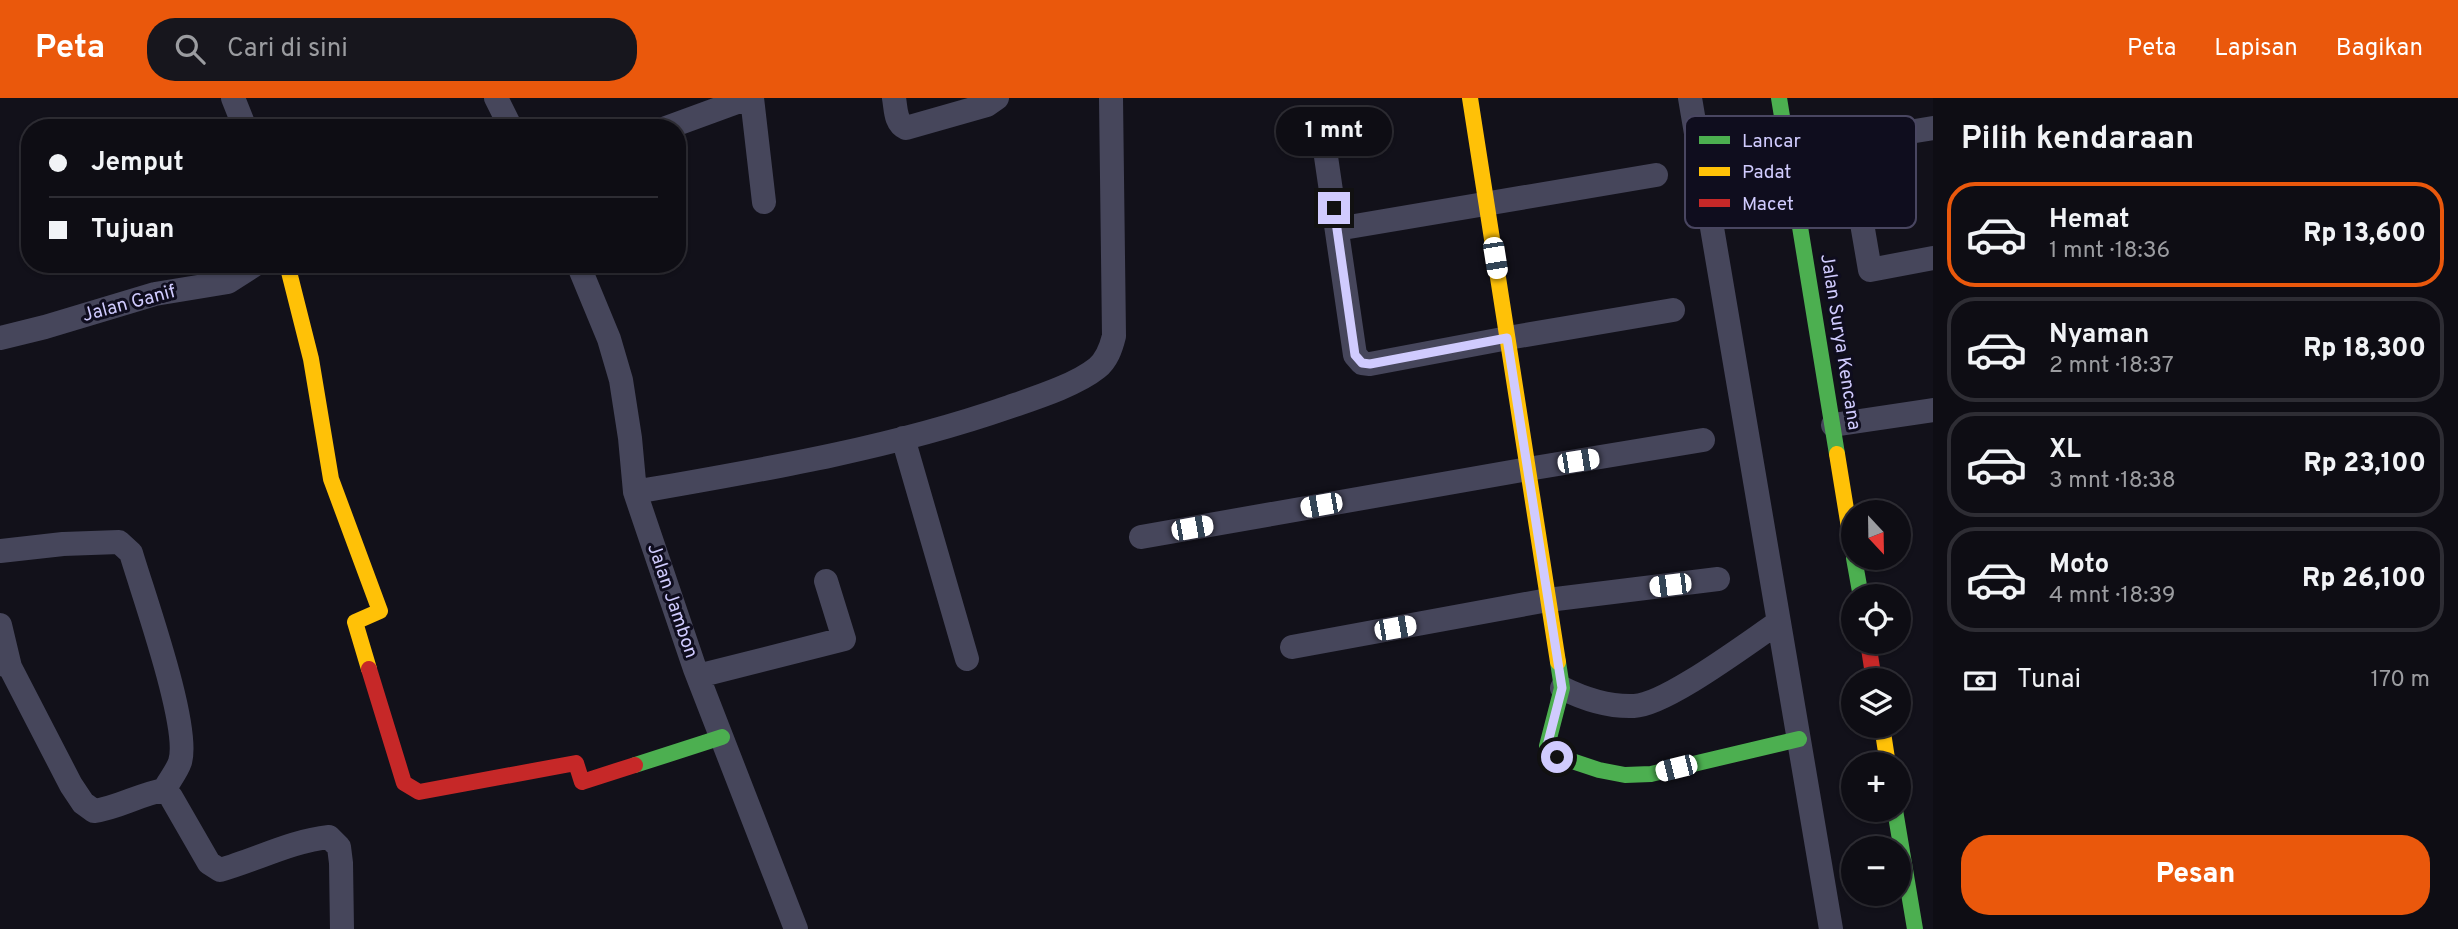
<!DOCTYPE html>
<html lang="id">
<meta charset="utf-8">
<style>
:root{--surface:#0e0d14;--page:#17161d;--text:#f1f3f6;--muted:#9b9ca0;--line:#2e2d34;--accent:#ea580c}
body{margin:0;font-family:Overpass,sans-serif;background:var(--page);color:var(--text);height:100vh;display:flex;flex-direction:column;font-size:26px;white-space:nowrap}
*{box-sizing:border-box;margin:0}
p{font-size:23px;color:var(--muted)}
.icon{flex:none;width:38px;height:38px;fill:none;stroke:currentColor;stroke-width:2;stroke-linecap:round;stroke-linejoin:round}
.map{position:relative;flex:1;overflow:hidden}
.side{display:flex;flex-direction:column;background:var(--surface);width:525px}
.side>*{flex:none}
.top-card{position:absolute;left:21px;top:21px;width:665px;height:154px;border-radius:28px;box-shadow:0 2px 5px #0004,0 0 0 2px var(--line);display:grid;align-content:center;height:154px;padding:0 28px;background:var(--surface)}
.needle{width:46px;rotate:158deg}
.buttons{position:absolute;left:1841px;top:402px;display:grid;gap:14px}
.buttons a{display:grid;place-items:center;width:70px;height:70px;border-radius:50%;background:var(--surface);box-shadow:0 2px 5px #0004,0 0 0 2px var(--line);font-size:35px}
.end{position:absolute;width:32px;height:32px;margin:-16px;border:9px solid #d0cbfe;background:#111;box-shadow:0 0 0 4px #111}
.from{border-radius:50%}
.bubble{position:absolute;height:49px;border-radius:24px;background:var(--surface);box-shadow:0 2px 5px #0004,0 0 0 2px var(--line);font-size:23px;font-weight:800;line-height:49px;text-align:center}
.car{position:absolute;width:21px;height:42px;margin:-21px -10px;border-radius:9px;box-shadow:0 0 5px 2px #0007;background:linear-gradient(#fff 24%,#345 0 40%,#fff 0 76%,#345 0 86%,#fff 0)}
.top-card b{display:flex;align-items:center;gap:24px;height:66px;font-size:26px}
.top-card b+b{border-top:2px solid var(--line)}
.top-card i{width:18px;height:18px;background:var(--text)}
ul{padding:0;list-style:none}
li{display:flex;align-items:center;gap:21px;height:105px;margin:0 14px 10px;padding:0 14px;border:4px solid var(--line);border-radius:28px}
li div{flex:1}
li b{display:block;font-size:26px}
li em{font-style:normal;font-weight:800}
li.on{border-color:var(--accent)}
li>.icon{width:63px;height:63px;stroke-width:1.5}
h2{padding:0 28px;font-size:32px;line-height:84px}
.pay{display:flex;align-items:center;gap:18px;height:77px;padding:0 28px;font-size:26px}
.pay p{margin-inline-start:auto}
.cta{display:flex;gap:14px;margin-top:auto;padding:14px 28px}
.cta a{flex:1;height:80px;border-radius:28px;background:var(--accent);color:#fff;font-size:28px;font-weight:800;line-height:80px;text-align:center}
header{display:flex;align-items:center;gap:42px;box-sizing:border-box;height:98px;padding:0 35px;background:var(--accent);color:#fff}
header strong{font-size:33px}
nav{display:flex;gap:38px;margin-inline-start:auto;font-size:24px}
.search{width:490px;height:63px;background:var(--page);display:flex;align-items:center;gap:18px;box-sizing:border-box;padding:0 24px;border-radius:28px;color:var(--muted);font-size:26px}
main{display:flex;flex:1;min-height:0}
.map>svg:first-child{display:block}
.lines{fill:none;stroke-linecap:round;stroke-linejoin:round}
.street{stroke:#46465b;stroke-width:24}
.fast{stroke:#4caf50;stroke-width:16}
.slow{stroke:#ffc107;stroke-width:16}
.jam{stroke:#c62828;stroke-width:16}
.route{stroke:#d0cbfe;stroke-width:9}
.labels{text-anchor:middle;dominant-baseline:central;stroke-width:6;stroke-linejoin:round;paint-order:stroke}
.street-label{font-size:19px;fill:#d0cbfe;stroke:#0f0d1e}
.key{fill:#0f0d1e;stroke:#494661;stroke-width:2}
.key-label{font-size:19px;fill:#d0cbfe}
</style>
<header>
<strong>Peta</strong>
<div class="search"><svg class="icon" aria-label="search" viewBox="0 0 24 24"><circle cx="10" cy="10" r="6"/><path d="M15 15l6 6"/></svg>Cari di sini</div>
<nav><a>Peta</a><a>Lapisan</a><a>Bagikan</a></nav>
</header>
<main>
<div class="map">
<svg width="1933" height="831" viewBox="0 0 1933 831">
<rect width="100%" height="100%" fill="#12111a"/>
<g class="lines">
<path class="street" d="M233,0L245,30
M496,0L511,30
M752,0L764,104
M894,0C896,11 895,25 906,30L987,7L997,0
M1690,0L1831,831
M666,30L748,0
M1933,30L1848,44L1870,172L1933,160
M1324,45L1355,257L1362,265L1370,266L1508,240L1673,212
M1337,131L1656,77
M578,166L609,241L621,282L630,340L635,394L695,571L796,831
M0,240L45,229L155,196L228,184L256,166
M1833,327L1933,312
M903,340L967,561
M635,394C761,372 888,351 1009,309C1035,300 1076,287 1097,270C1107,262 1111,250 1114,238L1111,0
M1141,439L1528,371L1703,342
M0,453L63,446L119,444L131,455C143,496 191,629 180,664C177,673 169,683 164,692
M0,527L10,569
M1292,549L1548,502L1718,481
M0,565L10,569L71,687L83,705L94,713C118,710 140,696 164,692L171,699L209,765L220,772C256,762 291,743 329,739L339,749L341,765L342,831
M698,578L844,541L826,483
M1562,590C1584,601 1609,609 1634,608C1666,607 1749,544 1779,524"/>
<path class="fast" d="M1779,0L1837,356
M1854,460L1861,499
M1558,564L1562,590L1547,648L1551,656L1599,672L1625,677L1651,676L1799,641
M635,667L722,639
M1895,712L1915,831"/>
<path class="slow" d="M1470,0L1558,564
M287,166L311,261L331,381L380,513L355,524L369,571
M1837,356L1853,454
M1882,628L1888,667"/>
<path class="jam" d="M1868,544L1874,583
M369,571L404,685L419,694L576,665L582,684L635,667"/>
</g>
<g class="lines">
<path class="route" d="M1334,110L1355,257L1362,265L1370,266L1507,240L1562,590L1547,648L1551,656L1557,659"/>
</g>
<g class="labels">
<g class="street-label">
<text transform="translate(129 206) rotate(-15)">Jalan Ganif</text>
<text transform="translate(1840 244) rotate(81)">Jalan Surya Kencana</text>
<text transform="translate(672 503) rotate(71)">Jalan Jambon</text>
</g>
</g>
<rect x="1685" y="18" width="231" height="112" rx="10" class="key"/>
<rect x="1699" y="38" width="31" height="8" fill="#4caf50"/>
<rect x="1699" y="69" width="31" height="9" fill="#ffc107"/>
<rect x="1699" y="101" width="31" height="8" fill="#c62828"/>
<g class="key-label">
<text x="1742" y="49">Lancar</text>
<text x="1742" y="80">Padat</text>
<text x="1742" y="112">Macet</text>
</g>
</svg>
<div class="buttons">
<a><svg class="needle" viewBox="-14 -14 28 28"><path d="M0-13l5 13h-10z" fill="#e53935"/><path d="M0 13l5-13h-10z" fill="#9b9ca0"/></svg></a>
<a><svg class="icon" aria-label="locate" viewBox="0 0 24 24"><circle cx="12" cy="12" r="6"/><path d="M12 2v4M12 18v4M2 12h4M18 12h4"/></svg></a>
<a><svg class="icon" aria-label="layers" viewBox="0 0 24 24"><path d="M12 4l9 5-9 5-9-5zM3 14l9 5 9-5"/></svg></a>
<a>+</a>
<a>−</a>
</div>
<i class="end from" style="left:1557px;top:659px"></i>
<i class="end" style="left:1334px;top:110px"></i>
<div class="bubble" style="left:1276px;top:9px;width:116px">1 mnt</div>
<i class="car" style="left:1495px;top:160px;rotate:171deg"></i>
<i class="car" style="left:1578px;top:363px;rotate:81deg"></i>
<i class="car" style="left:1321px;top:407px;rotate:260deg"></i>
<i class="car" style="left:1192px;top:430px;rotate:80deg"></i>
<i class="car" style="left:1670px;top:487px;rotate:263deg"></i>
<i class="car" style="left:1395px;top:530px;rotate:80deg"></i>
<i class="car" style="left:1676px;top:670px;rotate:256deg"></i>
<div class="top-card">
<b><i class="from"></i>Jemput</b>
<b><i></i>Tujuan</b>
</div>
</div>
<section class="side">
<h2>Pilih kendaraan</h2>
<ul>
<li class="on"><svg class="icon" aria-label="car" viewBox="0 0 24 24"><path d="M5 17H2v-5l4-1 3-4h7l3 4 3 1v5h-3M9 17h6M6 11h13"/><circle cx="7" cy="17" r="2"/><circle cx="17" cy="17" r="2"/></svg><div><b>Hemat</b><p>1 mnt · 18:36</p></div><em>Rp 13,600</em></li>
<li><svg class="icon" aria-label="car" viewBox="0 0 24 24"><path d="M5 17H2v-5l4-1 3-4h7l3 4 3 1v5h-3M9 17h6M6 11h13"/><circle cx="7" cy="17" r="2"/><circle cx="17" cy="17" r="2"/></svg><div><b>Nyaman</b><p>2 mnt · 18:37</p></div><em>Rp 18,300</em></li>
<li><svg class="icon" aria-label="car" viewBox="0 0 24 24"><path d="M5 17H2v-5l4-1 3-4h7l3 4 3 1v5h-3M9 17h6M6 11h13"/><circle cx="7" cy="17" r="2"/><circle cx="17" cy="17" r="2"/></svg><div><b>XL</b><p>3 mnt · 18:38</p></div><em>Rp 23,100</em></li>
<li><svg class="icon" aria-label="car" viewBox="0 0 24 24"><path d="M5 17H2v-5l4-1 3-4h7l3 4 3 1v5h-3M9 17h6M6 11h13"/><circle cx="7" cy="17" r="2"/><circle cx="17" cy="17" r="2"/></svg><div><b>Moto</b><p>4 mnt · 18:39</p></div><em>Rp 26,100</em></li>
</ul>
<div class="pay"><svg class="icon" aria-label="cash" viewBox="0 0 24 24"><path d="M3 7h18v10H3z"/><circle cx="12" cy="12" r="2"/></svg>Tunai<p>170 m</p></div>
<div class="cta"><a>Pesan</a></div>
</section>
</main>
